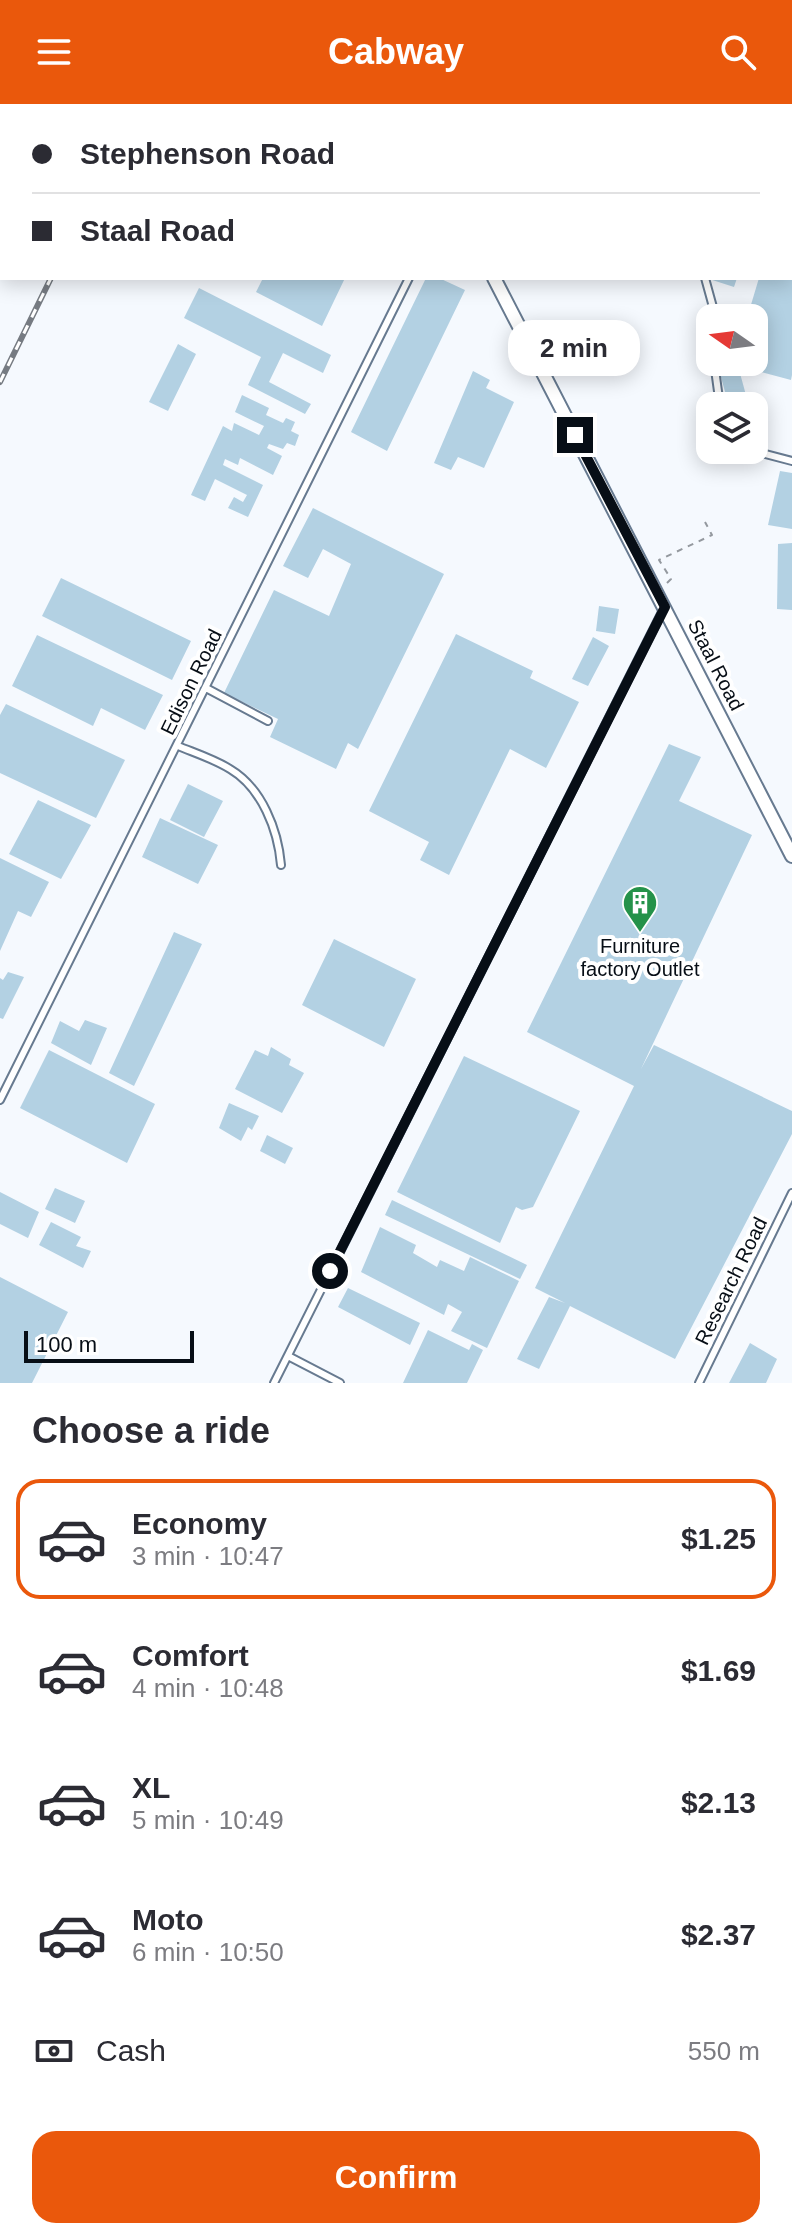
<!DOCTYPE html>
<meta charset="utf-8">
<style>
:root{--surface:#fff;--page:#f2f2f3;--text:#2b2b33;--muted:#7c7c81;--line:#e1e1e2;--accent:#ea580c}
body{margin:0;font-family:Arial,sans-serif;background:var(--page);color:var(--text);height:100vh;display:flex;flex-direction:column;font-size:30px;white-space:nowrap}
*{box-sizing:border-box;margin:0}
p{font-size:26px;color:var(--muted)}
.icon{flex:none;width:44px;height:44px;fill:none;stroke:currentColor;stroke-width:2;stroke-linecap:round;stroke-linejoin:round}
.map{position:relative;height:1279px;overflow:hidden}
.side{display:flex;flex-direction:column;background:var(--surface);flex:1}
.side>*{flex:none}
.guide{position:absolute;left:0px;top:0px;width:792px;height:176px;box-shadow:0 4px 20px #0003;display:grid;align-content:center;height:176px;padding:0 32px;background:var(--surface)}
.needle{width:52px;rotate:284deg}
.tools{position:absolute;left:696px;top:200px;display:grid;gap:16px}
.tools a{display:grid;place-items:center;width:72px;height:72px;border-radius:16px;background:var(--surface);box-shadow:0 4px 20px #0003;font-size:40px}
.scale{position:absolute;left:24px;bottom:20px;width:170px;box-sizing:border-box;padding-left:8px;border:4px solid #070e16;border-top:0;font-size:22px;line-height:28px;white-space:nowrap;color:#070e16;-webkit-text-stroke:6px #fff;paint-order:stroke}
.end{position:absolute;width:36px;height:36px;margin:-18px;border:10px solid #070e16;background:#fff;box-shadow:0 0 0 4px #fff}
.from{border-radius:50%}
.bubble{position:absolute;height:56px;border-radius:24px;background:var(--surface);box-shadow:0 4px 20px #0003;font-size:26px;font-weight:700;line-height:56px;text-align:center}
.guide b{display:flex;align-items:center;gap:28px;height:76px;font-size:30px}
.guide b+b{border-top:2px solid var(--line)}
.guide i{width:20px;height:20px;background:var(--text)}
ul{padding:0;list-style:none}
li{display:flex;align-items:center;gap:24px;height:120px;margin:0 16px 12px;padding:0 16px;border:4px solid transparent;border-radius:24px}
li div{flex:1}
li b{display:block;font-size:30px}
li em{font-style:normal;font-weight:700}
li.current{border-color:var(--accent)}
li>.icon{width:72px;height:72px;stroke-width:1.5}
h2{padding:0 32px;font-size:36px;line-height:96px}
.pay{display:flex;align-items:center;gap:20px;height:88px;padding:0 32px;font-size:30px}
.pay p{margin-inline-start:auto}
.cta{display:flex;gap:16px;margin-top:auto;padding:16px 32px}
.cta a{flex:1;height:92px;border-radius:24px;background:var(--accent);color:#fff;font-size:32px;font-weight:700;line-height:92px;text-align:center}
header{display:flex;justify-content:space-between;align-items:center;height:104px;padding:0 32px;background:var(--accent);color:#fff;font-size:36px;font-weight:700}
.map>svg:first-child{display:block}
.building{fill:#b3d1e3}
.lines{fill:none;stroke-linecap:round;stroke-linejoin:round}
.service-casing{stroke:#677a90;stroke-width:10}
.minor-casing{stroke:#677a90;stroke-width:16}
.path{stroke:#94999f;stroke-width:2;stroke-dasharray:6 6;stroke-linecap:butt}
.service{stroke:#fff;stroke-width:6}
.minor{stroke:#fff;stroke-width:12}
.rail-casing{stroke:#767b82;stroke-width:6}
.rail{stroke:#fff;stroke-width:3;stroke-dasharray:9;stroke-linecap:butt}
.route{stroke:#070e16;stroke-width:10}
.labels{text-anchor:middle;dominant-baseline:central;stroke-width:8;stroke-linejoin:round;paint-order:stroke}
.street-label{font-size:20px;fill:#070e16;stroke:#fff}
.poi-label{font-size:20px;fill:#070e16;stroke:#fff}
</style>
<header><svg class="icon" aria-label="menu" viewBox="0 0 24 24"><path d="M4 6h16M4 12h16M4 18h16"/></svg>Cabway<svg class="icon" aria-label="search" viewBox="0 0 24 24"><circle cx="10" cy="10" r="6"/><path d="M15 15l6 6"/></svg></header>
<div class="map">
<svg width="792" height="1279" viewBox="0 0 792 1279">
<rect width="100%" height="100%" fill="#f5f9fe"/>
<path class="building" d="M263,174H345L322,222L256,188Z
M426,174H439L465,186L387,347L351,328Z
M706,174H737L734,183Z
M759,174H792V271L791,276L738,262L749,302H729L717,259L754,258V214H747Z
M199,184L331,251L323,269L283,249L269,278L311,300L305,310L248,281L261,253L184,214Z
M178,240L196,250L168,307L149,298Z
M473,267L490,276L486,284L514,298L484,364L458,353L451,366L434,359Z
M242,291L269,304L266,311L283,319L286,314L295,318L291,327L299,331L295,342L287,339L283,345L269,340L267,344L282,352L273,371L240,354L238,361L225,355L223,361L263,381L248,413L228,404L234,393L243,398L247,391L215,375L205,397L191,391L223,322L232,327L234,319L259,331L264,322L235,308Z
M780,367L792,369V425L768,421Z
M313,404L444,470L358,645L348,639L336,665L270,633L278,615L224,589L274,486L329,512L351,460L323,445L308,474L283,462Z
M792,439V506L777,505L778,440Z
M61,474L191,537L172,576L42,512Z
M599,502L619,505L615,530L596,527Z
M456,530L533,567L530,574L579,598L546,664L510,645L449,771L420,756L429,738L369,707Z
M37,531L163,591L145,626L101,604L93,622L12,582Z
M593,533L609,542L588,582L572,575Z
M6,600L125,656L96,714L0,669V611Z
M669,640L701,653L679,697L752,731L641,965L654,941L792,1007V1030L675,1255L570,1202L539,1265L517,1255L549,1193L565,1199L535,1184L634,982L527,928Z
M188,680L223,697L204,733L170,716Z
M38,696L91,721L61,775L9,750Z
M160,714L218,741L198,780L142,753Z
M0,754L49,778L31,813L18,807L0,847Z
M174,828L202,840L134,982L109,969Z
M334,835L416,875L384,943L302,901Z
M8,868L24,873L3,915L0,914V874L3,876Z
M85,916L107,924L91,961L51,939L60,917L79,927Z
M271,943L291,955L289,961L304,969L282,1009L235,985L255,946L268,952Z
M49,946L155,1000L127,1059L20,1004Z
M464,952L580,1007L533,1103L522,1106L516,1103L500,1139L397,1088Z
M229,999L259,1012L252,1026L248,1023L241,1037L219,1024Z
M267,1031L293,1044L285,1060L260,1047Z
M55,1084L85,1097L75,1119L45,1105Z
M0,1088L39,1108L28,1134L0,1120Z
M392,1096L527,1161L520,1175L385,1111Z
M51,1118L81,1133L76,1142L91,1147L83,1164L39,1141Z
M380,1123L416,1141L413,1149L437,1163L440,1156L464,1167L470,1153L519,1177L487,1244L451,1227L462,1208L448,1200L444,1211L361,1168Z
M0,1173L68,1208L32,1279H0Z
M348,1184L420,1219L410,1241L338,1203Z
M428,1226L469,1246L472,1240L483,1246L467,1279H403Z
M750,1239L777,1255L766,1279H729Z"/>
<g class="lines">
<defs>
<path id="service" d="M625,2L626,0
M654,2V0
M705,174L716,214
M714,258L720,302
M750,346L792,357
M206,584L268,617
M178,642C195,649 214,655 230,665C262,684 278,726 281,761
M0,996L409,174
M288,1252L340,1279
M274,1279L663,506
M699,1279L792,1089"/>
<path id="minor" d="M404,0L405,2
M77,2L78,0
M0,156L2,152
M494,174L792,752"/>
</defs>
<use href="#service" class="service-casing"/>
<use href="#minor" class="minor-casing"/>
<path class="path" d="M667,479L671,475L659,456L712,431L705,418"/>
<use href="#service" class="service"/>
<use href="#minor" class="minor"/>
<defs>
<path id="rail" d="M147,2L149,0
M0,278L51,174"/>
</defs>
<use href="#rail" class="rail-casing"/>
<use href="#rail" class="rail"/>
</g>
<g class="lines">
<path class="route" d="M330,1167L665,503L575,331"/>
</g>
<defs>
<symbol id="building-pin" viewBox="-11 -11 22 30"><path d="M0 17L-7.5 6A9.5 9.5 0 1 1 7.5 6Z" fill="#25924a" stroke="#fff"/><path d="M-4-6H4V6H1V3H-1V6H-4ZM-2.5-4.3h1.7v1.8h-1.7ZM.8-4.3h1.7v1.8H.8ZM-2.5-1h1.7V.8h-1.7ZM.8-1h1.7V.8H.8Z" fill="#fff"/></symbol>
</defs>
<g fill-rule="evenodd">
<use href="#building-pin" x="620" y="779" width="40" height="54"/>
</g>
<g class="labels">
<g class="street-label">
<text transform="translate(716 561) rotate(63)">Staal Road</text>
<text transform="translate(191 578) rotate(-64)">Edison Road</text>
<text transform="translate(731 1177) rotate(-64)">Research Road</text>
</g>
<g class="poi-label">
<text x="640" y="842">Furniture<tspan x="640" dy="23">factory Outlet</tspan></text>
</g>
</g>
</svg>
<div class="tools">
<a><svg class="needle" viewBox="-14 -14 28 28"><path d="M0-13l5 13h-10z" fill="#e53935"/><path d="M0 13l5-13h-10z" fill="#7c7c81"/></svg></a>
<a><svg class="icon" aria-label="layers" viewBox="0 0 24 24"><path d="M12 4l9 5-9 5-9-5zM3 14l9 5 9-5"/></svg></a>
</div>
<div class="scale">100 m</div>
<i class="end from" style="left:330px;top:1167px"></i>
<i class="end" style="left:575px;top:331px"></i>
<div class="bubble" style="left:508px;top:216px;width:132px">2 min</div>
<div class="guide">
<b><i class="from"></i>Stephenson Road</b>
<b><i></i>Staal Road</b>
</div>
</div>
<section class="side">
<h2>Choose a ride</h2>
<ul>
<li class="current"><svg class="icon" aria-label="car" viewBox="0 0 24 24"><path d="M5 17H2v-5l4-1 3-4h7l3 4 3 1v5h-3M9 17h6M6 11h13"/><circle cx="7" cy="17" r="2"/><circle cx="17" cy="17" r="2"/></svg><div><b>Economy</b><p>3 min · 10:47</p></div><em>$1.25</em></li>
<li><svg class="icon" aria-label="car" viewBox="0 0 24 24"><path d="M5 17H2v-5l4-1 3-4h7l3 4 3 1v5h-3M9 17h6M6 11h13"/><circle cx="7" cy="17" r="2"/><circle cx="17" cy="17" r="2"/></svg><div><b>Comfort</b><p>4 min · 10:48</p></div><em>$1.69</em></li>
<li><svg class="icon" aria-label="car" viewBox="0 0 24 24"><path d="M5 17H2v-5l4-1 3-4h7l3 4 3 1v5h-3M9 17h6M6 11h13"/><circle cx="7" cy="17" r="2"/><circle cx="17" cy="17" r="2"/></svg><div><b>XL</b><p>5 min · 10:49</p></div><em>$2.13</em></li>
<li><svg class="icon" aria-label="car" viewBox="0 0 24 24"><path d="M5 17H2v-5l4-1 3-4h7l3 4 3 1v5h-3M9 17h6M6 11h13"/><circle cx="7" cy="17" r="2"/><circle cx="17" cy="17" r="2"/></svg><div><b>Moto</b><p>6 min · 10:50</p></div><em>$2.37</em></li>
</ul>
<div class="pay"><svg class="icon" aria-label="cash" viewBox="0 0 24 24"><path d="M3 7h18v10H3z"/><circle cx="12" cy="12" r="2"/></svg>Cash<p>550 m</p></div>
<div class="cta"><a>Confirm</a></div>
</section>
